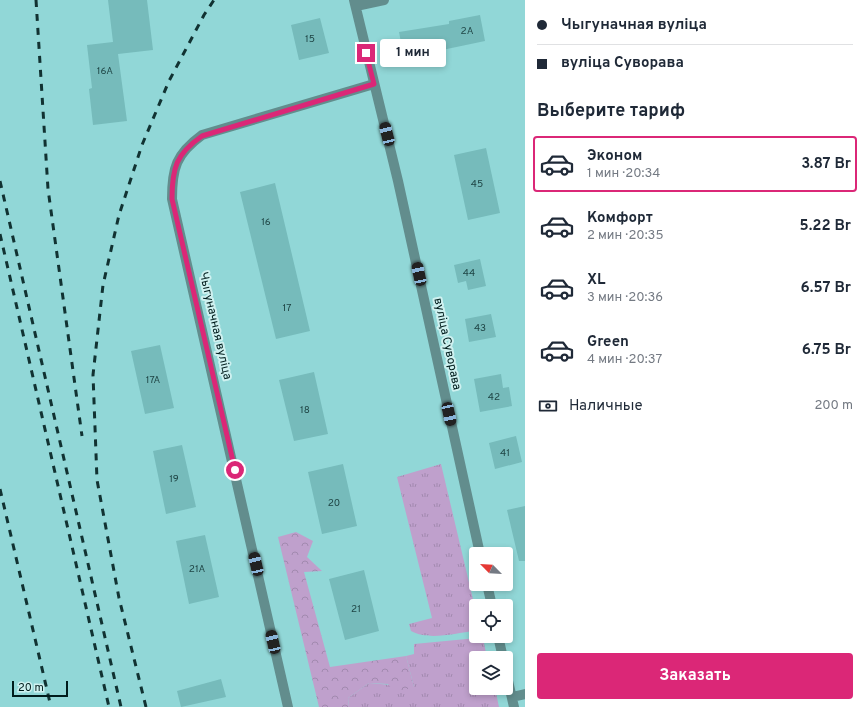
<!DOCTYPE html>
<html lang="ru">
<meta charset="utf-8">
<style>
:root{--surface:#fff;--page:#f2f2f3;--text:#1f2937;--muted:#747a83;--line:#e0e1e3;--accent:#db2777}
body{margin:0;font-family:Overpass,sans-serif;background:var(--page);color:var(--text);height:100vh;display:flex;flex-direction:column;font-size:15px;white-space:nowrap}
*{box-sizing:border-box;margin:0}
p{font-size:13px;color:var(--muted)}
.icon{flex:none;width:22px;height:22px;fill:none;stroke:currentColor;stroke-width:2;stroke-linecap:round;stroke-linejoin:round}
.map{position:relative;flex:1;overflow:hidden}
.sheet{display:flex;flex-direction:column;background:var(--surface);width:340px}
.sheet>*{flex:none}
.banner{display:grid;align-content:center;height:88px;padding:0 12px;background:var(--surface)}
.needle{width:26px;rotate:294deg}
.tools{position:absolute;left:469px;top:547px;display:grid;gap:8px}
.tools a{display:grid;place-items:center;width:44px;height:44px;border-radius:4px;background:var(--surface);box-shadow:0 2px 6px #0003;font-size:20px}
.scale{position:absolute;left:12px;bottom:10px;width:56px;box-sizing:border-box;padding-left:4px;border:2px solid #001c1c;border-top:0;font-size:11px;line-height:14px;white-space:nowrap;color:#001c1c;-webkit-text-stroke:3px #cff1f0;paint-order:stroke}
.end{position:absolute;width:18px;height:18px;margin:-9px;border:5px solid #db2777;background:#fff;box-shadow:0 0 0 2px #fff}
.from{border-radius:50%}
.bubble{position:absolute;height:28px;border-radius:4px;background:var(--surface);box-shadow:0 2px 6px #0003;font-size:13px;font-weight:700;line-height:28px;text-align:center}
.car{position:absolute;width:12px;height:24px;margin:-12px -6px;border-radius:5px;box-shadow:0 0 3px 1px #0007;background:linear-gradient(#222 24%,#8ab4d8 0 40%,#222 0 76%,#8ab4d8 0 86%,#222 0)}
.banner b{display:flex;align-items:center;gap:14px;height:38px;font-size:15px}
.banner b+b{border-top:1px solid var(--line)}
.banner i{width:10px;height:10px;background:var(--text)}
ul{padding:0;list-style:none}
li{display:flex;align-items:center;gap:12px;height:56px;margin:0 8px 6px;padding:0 4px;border:2px solid transparent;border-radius:4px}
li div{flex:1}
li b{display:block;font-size:15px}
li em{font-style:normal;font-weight:700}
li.on{border-color:var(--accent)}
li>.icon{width:36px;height:36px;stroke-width:1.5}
h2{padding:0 12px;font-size:18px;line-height:48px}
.pay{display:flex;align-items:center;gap:10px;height:44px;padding:0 12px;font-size:15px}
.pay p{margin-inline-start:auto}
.primary-button{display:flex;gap:8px;margin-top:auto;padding:8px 12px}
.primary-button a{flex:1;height:46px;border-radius:4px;background:var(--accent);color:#fff;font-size:16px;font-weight:700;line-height:46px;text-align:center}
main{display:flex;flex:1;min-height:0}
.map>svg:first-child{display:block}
.grass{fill:url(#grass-tufts)}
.forest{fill:url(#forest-crowns)}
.building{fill:#76bbbb}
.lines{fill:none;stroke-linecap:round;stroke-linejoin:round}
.minor{stroke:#628d8d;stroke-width:10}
.rail{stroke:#113232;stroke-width:3;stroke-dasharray:7 7;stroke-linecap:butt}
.route{stroke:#db2777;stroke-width:5}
.labels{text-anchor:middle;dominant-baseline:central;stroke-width:4;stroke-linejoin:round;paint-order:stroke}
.number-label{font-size:10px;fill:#1e4444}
.street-label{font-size:12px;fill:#001c1c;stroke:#cff1f0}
</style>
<main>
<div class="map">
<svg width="525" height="707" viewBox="0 0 525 707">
<defs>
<pattern id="grass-tufts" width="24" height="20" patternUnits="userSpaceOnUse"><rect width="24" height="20" fill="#bfa0cc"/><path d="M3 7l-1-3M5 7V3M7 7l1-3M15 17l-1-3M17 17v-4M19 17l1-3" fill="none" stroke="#a289af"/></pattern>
<pattern id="forest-crowns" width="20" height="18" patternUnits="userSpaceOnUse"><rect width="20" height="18" fill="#bfa0cc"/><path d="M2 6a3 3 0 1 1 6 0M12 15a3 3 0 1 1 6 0" fill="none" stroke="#a289af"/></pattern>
</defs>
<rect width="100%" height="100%" fill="#91d7d7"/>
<path class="grass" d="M441,464L476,612V629L475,631C455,633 429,641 411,631L409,624L432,618L397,477Z
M477,638L484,643L487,658H476V688H495L499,707H349L348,698L369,683L414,687L406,656L414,654V644Z"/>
<path class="forest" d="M296,532L313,541L307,557L322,571L304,572L330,667L406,656L414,687L395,693L388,684L369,683L348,698L349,707H319L278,537Z"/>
<path class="building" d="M108,0H147L153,50L118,54L127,121L93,125L89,89L92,88L87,45L113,42Z
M480,15L485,41L404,58L399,32L449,24V21Z
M320,18L329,53L299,60L291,25Z
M486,148L500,213L468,220L454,155Z
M275,183L310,331L276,339L240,192Z
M480,259L486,286L468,290L466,281L458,283L454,265Z
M491,314L496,337L469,342L465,319Z
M160,345L174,408L145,414L131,351Z
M314,372L328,434L294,441L279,380Z
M501,374L503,388L509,387L512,406L480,412L474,379Z
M516,436L522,462L495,469L489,443Z
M182,445L196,507L166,514L153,451Z
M343,464L357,526L322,534L308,472Z
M525,506V561H519L507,510Z
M205,535L219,597L189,604L176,541Z
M364,570L379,631L345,640L329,579Z
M221,679L226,697L181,707L177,691Z"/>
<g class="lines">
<path class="minor" d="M354,0L398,181L480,554
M356,6L384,0
M487,584L492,606
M498,636L503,658
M506,672L514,707
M512,697L525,694
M288,707L172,199C172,168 176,154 202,135L374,84"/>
<path class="rail" d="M36,0L48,189L82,436
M0,181L121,707
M0,234L109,707
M0,489L51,707
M146,707L119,598L97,480L93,375L103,285L119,215L142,145L169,81L204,15L214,0"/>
</g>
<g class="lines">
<path class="route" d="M235,470L172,199C172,168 176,154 202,136L374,84L366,53"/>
</g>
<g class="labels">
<g class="number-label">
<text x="467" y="31">2А</text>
<text x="310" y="39">15</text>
<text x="105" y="71">16А</text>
<text x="477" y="184">45</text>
<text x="266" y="222">16</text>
<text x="469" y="273">44</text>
<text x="287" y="308">17</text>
<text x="480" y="328">43</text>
<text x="153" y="380">17А</text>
<text x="494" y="397">42</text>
<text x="305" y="410">18</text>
<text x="505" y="453">41</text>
<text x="174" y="479">19</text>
<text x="334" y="503">20</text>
<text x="197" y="569">21А</text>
<text x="356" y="609">21</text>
</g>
<g class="street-label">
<text transform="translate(215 326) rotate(77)">Чыгуначная вуліца</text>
<text transform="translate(447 344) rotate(78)">вуліца Суворава</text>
</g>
</g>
</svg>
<div class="tools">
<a><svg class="needle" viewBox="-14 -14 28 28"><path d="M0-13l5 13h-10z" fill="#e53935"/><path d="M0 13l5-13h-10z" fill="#747a83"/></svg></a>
<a><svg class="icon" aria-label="locate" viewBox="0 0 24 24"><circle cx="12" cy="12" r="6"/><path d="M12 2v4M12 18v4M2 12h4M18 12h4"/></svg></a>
<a><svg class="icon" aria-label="layers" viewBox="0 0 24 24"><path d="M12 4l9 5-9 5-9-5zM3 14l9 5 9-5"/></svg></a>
</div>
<div class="scale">20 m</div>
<i class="end from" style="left:235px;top:470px"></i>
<i class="end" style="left:366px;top:53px"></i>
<div class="bubble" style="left:380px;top:39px;width:66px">1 мин</div>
<i class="car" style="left:387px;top:134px;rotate:346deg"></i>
<i class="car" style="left:419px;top:274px;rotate:348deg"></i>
<i class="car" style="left:449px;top:414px;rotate:168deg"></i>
<i class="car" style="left:256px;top:564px;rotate:347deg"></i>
<i class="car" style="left:273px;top:642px;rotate:347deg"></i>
</div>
<section class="sheet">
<div class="banner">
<b><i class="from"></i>Чыгуначная вуліца</b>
<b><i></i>вуліца Суворава</b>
</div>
<h2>Выберите тариф</h2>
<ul>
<li class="on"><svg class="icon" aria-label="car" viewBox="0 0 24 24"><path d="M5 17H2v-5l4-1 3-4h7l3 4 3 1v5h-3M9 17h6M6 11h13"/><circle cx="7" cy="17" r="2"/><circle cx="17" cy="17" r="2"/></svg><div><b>Эконом</b><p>1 мин · 20:34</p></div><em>3.87 Br</em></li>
<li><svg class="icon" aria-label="car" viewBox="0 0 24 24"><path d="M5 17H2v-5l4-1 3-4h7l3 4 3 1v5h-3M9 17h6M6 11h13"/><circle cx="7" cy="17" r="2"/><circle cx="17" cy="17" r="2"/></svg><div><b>Комфорт</b><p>2 мин · 20:35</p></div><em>5.22 Br</em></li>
<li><svg class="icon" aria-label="car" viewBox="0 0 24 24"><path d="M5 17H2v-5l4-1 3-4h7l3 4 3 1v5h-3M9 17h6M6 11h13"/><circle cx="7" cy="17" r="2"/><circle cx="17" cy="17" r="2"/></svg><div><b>XL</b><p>3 мин · 20:36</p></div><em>6.57 Br</em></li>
<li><svg class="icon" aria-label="car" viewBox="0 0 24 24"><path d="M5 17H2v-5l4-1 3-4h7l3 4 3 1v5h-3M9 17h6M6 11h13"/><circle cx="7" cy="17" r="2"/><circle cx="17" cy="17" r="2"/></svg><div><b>Green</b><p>4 мин · 20:37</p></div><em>6.75 Br</em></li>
</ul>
<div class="pay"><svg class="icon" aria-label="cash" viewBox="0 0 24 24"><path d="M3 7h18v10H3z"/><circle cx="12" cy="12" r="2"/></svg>Наличные<p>200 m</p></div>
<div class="primary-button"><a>Заказать</a></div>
</section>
</main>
